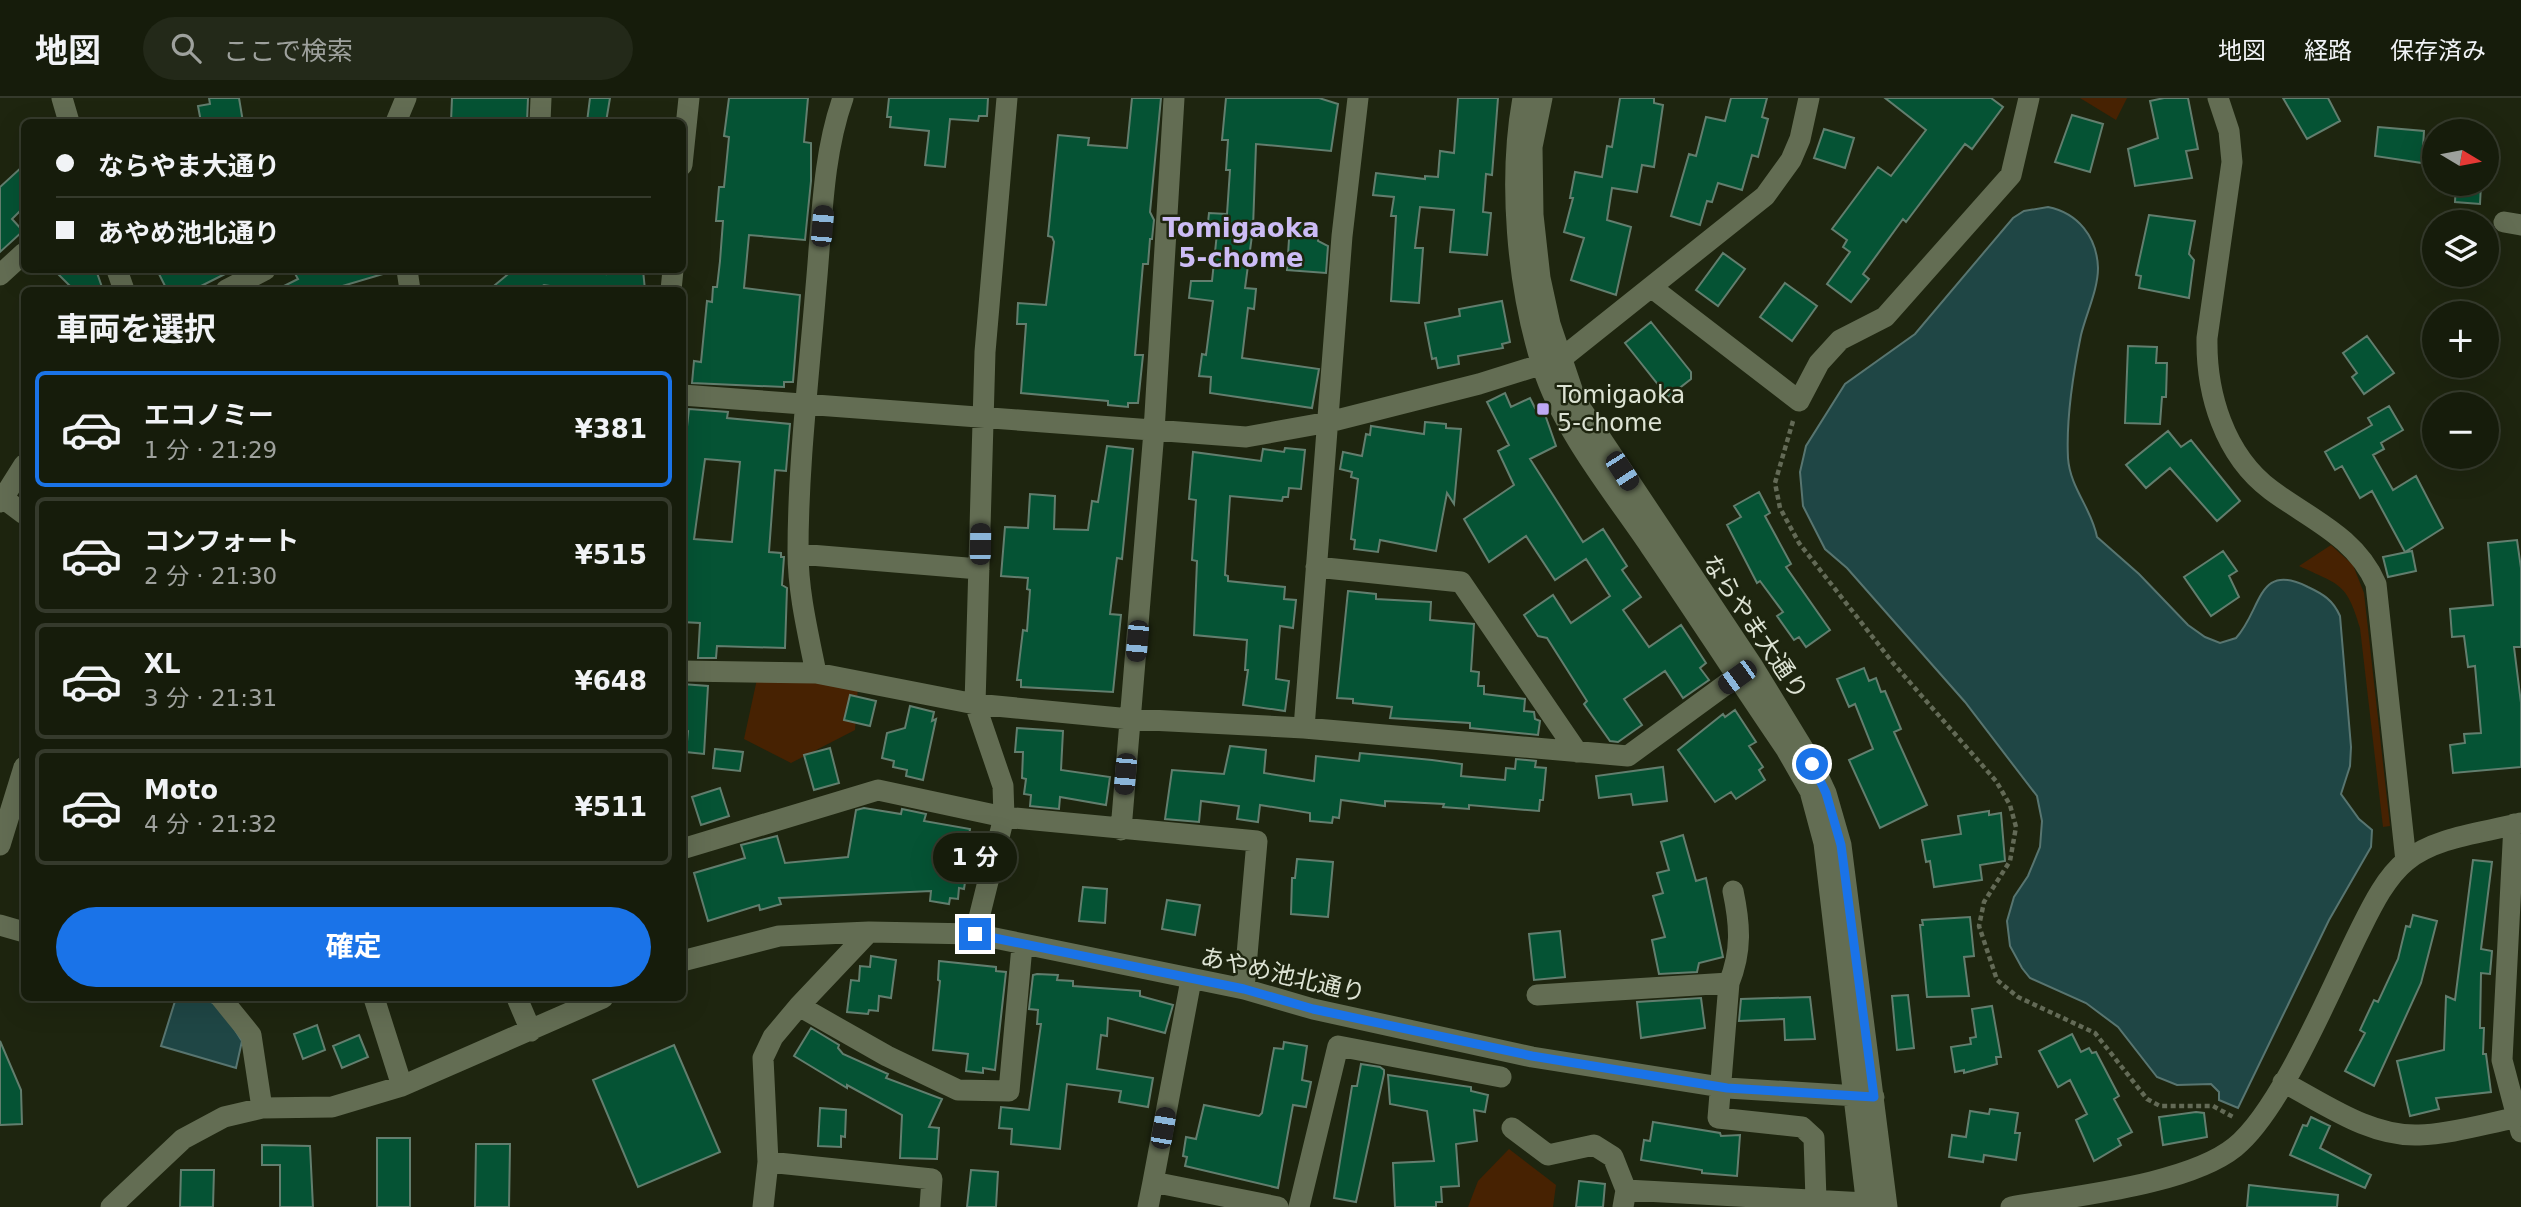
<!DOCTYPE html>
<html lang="ja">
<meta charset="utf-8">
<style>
:root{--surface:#161c0b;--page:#232919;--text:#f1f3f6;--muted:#9ea19d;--line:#353a2c;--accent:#1a73e8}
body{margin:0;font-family:"DejaVu Sans","Noto Sans JP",sans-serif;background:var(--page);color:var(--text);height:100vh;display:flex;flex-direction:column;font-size:26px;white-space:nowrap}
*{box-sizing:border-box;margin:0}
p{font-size:23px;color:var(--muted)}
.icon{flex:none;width:38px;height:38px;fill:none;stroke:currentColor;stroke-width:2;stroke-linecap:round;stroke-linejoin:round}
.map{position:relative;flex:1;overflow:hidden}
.sheet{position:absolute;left:21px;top:189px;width:665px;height:714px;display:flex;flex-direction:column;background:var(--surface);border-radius:10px;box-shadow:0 7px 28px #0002,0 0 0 2px var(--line)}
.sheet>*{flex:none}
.guide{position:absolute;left:21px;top:21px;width:665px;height:154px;border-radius:10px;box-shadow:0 7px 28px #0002,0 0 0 2px var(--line);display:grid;align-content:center;height:154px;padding:0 35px;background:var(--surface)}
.needle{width:46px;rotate:100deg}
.controls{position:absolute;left:2422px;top:21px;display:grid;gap:14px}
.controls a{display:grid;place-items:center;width:77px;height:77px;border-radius:50%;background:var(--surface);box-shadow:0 7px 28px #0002,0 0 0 2px var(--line);font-size:35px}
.end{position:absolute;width:32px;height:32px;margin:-16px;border:9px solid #1a73e8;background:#fff;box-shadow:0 0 0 4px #fff}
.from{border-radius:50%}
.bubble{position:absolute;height:49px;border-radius:24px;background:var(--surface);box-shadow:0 7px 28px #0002,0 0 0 2px var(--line);font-size:23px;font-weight:700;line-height:49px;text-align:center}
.car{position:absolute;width:21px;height:42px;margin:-21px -10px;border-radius:9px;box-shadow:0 0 5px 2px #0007;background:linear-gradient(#222 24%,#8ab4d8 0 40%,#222 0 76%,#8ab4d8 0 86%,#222 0)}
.guide b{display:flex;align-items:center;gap:24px;height:66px;font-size:26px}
.guide b+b{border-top:2px solid var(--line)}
.guide i{width:18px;height:18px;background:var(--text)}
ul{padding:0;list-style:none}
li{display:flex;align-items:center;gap:21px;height:116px;margin:0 14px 10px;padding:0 21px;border:4px solid var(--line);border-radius:10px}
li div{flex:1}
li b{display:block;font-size:26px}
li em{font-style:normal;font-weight:700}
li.current{border-color:var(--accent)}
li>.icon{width:63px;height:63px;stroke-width:1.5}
h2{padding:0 35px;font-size:32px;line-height:84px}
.cta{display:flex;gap:14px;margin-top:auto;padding:14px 35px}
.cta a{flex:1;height:80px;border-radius:42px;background:var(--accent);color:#fff;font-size:28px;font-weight:700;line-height:80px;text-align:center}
header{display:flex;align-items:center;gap:42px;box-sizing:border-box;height:98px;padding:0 35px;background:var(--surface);border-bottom:2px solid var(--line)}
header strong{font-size:33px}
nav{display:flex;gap:38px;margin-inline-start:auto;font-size:24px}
.search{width:490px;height:63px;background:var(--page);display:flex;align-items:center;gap:18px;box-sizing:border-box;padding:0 24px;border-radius:38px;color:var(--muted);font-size:26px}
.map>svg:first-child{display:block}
.green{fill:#472202}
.water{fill:#1f4645;stroke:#587570;stroke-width:2}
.building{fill:#055334;stroke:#627e6e;stroke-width:2;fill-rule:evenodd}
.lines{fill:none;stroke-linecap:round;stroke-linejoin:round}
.path{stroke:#636a56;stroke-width:4.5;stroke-dasharray:5 3.5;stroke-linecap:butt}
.minor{stroke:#636d53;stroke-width:21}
.route{stroke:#1a73e8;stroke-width:9}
.poi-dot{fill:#bfa9f4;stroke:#1e250f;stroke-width:2.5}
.labels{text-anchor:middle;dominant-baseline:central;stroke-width:5;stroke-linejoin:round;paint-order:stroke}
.poi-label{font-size:24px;fill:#dde3d4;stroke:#1e250f;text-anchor:start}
.street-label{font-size:24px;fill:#dde3d4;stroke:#1e250f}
.neighbourhood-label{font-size:26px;font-weight:bold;fill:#ccbcf5;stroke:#1e250f}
</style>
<header>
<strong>地図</strong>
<div class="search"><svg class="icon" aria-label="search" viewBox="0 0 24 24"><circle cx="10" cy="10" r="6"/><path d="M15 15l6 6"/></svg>ここで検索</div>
<nav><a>地図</a><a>経路</a><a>保存済み</a></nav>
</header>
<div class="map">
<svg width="2521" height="1109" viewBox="0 0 2521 1109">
<rect width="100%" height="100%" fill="#1e250f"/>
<path class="green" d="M2080,0H2127L2116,22Z
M2331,447L2353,467L2364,495L2390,728L2383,729L2360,530C2347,485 2340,487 2299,468Z
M757,581L858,587L855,632L791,665L744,641Z
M1509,1051L1556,1087L1553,1109H1468L1478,1083Z"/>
<path class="water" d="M2048,109C2078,115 2097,139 2098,170C2098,192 2086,216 2081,237C2073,276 2066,321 2068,360C2070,390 2092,411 2097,439L2139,476L2188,527L2205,539L2220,545L2236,540C2262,512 2257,463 2308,489C2323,496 2333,502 2340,518L2351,649L2350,668L2341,696L2359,721L2372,732L2371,749L2329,822L2238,1010L2219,1002V994L2211,986L2177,987L2157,979L2118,929L2086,905L2030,880L2022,870L2010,848L2007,823L2014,799L2028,778L2040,749L2042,723L2037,698L1965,604L1847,470L1825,451L1803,408L1800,374L1806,348L1845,286L1915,236L2013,120L2024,113Z
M176,900C222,900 218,906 242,943L236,970L161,948Z"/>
<path class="building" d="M209,0H239L243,24H201L198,8L210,6Z
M452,0H528L527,24H451Z
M590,0H610L606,24H587Z
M729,0H808L804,44L811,45V83L805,142L749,137L744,190L800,197L793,284H784V289L692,285L694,263L701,264L707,203L712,204L713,189H717L720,163L723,123H716L719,89H724L729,39L724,38Z
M889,0H988L987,18H979L978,23L950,21L945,69L925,67L929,33L890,29L891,19H887Z
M1132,0H1161L1150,114L1154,122L1152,141H1150L1148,166H1143L1135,257H1143L1138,305H1128V309L1108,307V303L1021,295L1026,226H1017L1018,205L1046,207L1054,144L1052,139L1048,138L1058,37L1089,40L1088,47L1127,50Z
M1226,0H1319L1338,6L1331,53L1256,46L1253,130L1245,190L1256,191L1254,211L1248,210L1242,260L1319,271L1312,310L1210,295L1211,279L1199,278L1202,256L1206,257L1213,203L1189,200L1191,183H1212L1217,135L1207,134L1209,115L1227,116L1230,72H1226L1228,42H1222Z
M1458,0H1498L1492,77L1486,76L1483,114L1491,115L1487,157L1450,154L1454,112L1420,109L1415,150H1423L1419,205L1391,203L1396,118H1391L1394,99L1373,97L1376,75L1425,81V78L1438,79L1440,53L1454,55Z
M1620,0H1654V5L1663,7L1654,69L1642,67L1637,94L1612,90L1607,122L1631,129L1616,197L1571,182L1584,140L1564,134L1573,100H1570L1575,74L1602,79L1607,48L1612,49Z
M1731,0H1767L1762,19L1768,21L1758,59L1752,57L1742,92L1718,85L1712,104L1707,103L1700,127L1671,118L1689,56L1696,58L1706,19L1725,23Z
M1885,0H1991L2003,9L1972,51L1965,46L1906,124L1903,121L1863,176L1869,181L1851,204L1827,186L1850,154L1843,149L1847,142L1832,131L1878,69L1891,78L1926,32Z
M2164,0H2188L2198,51L2186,53L2192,80L2135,88L2128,51L2158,40L2150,3Z
M2283,0H2328L2340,23L2307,41Z
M2072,17L2103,26L2090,74L2055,64Z
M2378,29L2424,33L2422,65L2375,58Z
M1824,31L1854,40L1845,70L1814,60Z
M24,67V109L12,121L23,133L0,154V89Z
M2456,86H2481L2480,106L2455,104Z
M2149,117L2195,123L2189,156L2194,162L2189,200L2139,190L2141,178L2136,177Z
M1290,126L1313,128L1312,138L1318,139V143L1328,148L1326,175L1287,172Z
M1723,155L1745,171L1718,208L1696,192Z
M54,172H96L103,192H74Z
M157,172H233L201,188L203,192H167Z
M293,172H383V176L329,192H276L298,181Z
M513,172H582L606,176L607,172H643L645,192H575L544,187L536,192H489Z
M1785,185L1817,208L1792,243L1760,219Z
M1502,203L1510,244L1502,246L1503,250L1458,258L1459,266L1438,270L1436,260L1432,261L1425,225L1460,218L1459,211Z
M1651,224L1691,274V281L1668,299L1625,245Z
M2367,238L2394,275L2364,296L2352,279L2357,275L2343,255Z
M2128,248L2157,249L2156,265H2167L2166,299H2162L2160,326L2125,325Z
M1505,295L1511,309L1530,300L1535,310L1542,308L1556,348L1530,361L1583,444L1603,431L1627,468L1622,472L1641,499L1623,512L1649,549L1681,527L1706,565L1700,570L1709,582L1683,600L1665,573L1624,601L1642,627L1618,644L1610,643L1584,606L1587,603L1547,540L1538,538L1524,517L1553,497L1571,525L1610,498L1586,461L1555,482L1526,438L1489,464L1464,421L1514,387L1498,353L1509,347L1487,304Z
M2389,308L2403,332L2381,345L2384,351L2373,357L2393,392L2416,378L2443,430L2405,454L2372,393L2360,400L2342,368L2335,372L2325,354L2372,327L2368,320Z
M689,311L728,314L727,320L790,326L786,373L775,372L769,454L781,455V459H784L782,487L787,490L785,550L717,548L716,560H698L700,525L682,524V373ZM705,361L740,364L732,444L694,441Z
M1425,324L1446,326V330L1461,331L1454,406L1447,395L1436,453L1380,442L1378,454L1354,451L1355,442L1351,441L1358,381L1351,379L1352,374L1340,371L1343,354L1362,358L1366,336L1370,337L1371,328L1424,336Z
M2168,333L2181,349L2191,342L2240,403L2217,423L2170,370L2146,390L2126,367Z
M1107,348L1133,351L1122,461L1117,460L1110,516L1121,517L1113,594L1021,589V582H1017L1023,532L1027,533L1030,492L1027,491L1028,480L1001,478L1005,429L1028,430L1030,396L1055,398L1054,431L1088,432L1092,403L1098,404Z
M1285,350L1305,352L1301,391L1289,390L1288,399H1283L1282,403L1230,398L1225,477L1228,478V483L1285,489L1284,501L1296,502L1293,530L1280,528L1276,581L1289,583L1285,613L1243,607L1248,572H1245L1247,542L1194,537L1197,463L1192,462L1196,402L1189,401L1193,354L1261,363L1263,351L1284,354Z
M1759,394L1770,415L1765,418L1791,466L1786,469L1830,532L1806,549L1799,539L1794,542L1777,518L1783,514L1760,483L1757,485L1727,427L1741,419L1734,408Z
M2517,442L2521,470V549H2514L2521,605V669L2453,675L2450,647L2465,645L2464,636L2481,635L2475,568L2468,569L2464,538L2452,539L2450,511L2493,507L2488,445Z
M2223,453L2237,473L2229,478L2239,499L2211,518L2184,479Z
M2412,453L2416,473L2388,479L2383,459Z
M1348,493L1376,496V501L1431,504L1430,522L1474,526L1471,573L1479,574L1478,588H1484V596L1525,601L1524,613L1534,614L1535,621L1540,623L1538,637L1470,630V625L1390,620L1392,609L1353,605V601L1337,600Z
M1864,570L1869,583L1876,580L1881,594L1885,593L1901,631L1894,634L1927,707L1880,730L1849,662L1873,651L1855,606L1849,609L1837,581Z
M682,586L708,588L704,656L686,654L688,633L682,632Z
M850,597L876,603L870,628L844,622Z
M910,608L934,614L932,623L936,621L923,682L906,678L907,672L893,669L894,663L882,660L887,635L905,630Z
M1735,612L1756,644L1749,648L1763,669L1759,672L1765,682L1736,701L1731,694L1715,704L1678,652L1723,616L1725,619Z
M1017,630L1063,633L1061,672L1110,679L1106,707L1060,699L1059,711L1030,708L1031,697L1024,696L1026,681L1022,680L1023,654H1015Z
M1230,648L1266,652L1264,675L1314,683L1316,658L1359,663L1360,655L1432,662L1462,666L1461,678L1505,682L1506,670L1515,671L1516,661L1536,663L1535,669L1546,670L1543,702H1540L1539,713L1469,707V711L1443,709L1444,706L1385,703V708L1341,702L1339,720L1333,719L1332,725L1310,723V715L1260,707L1258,724L1237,721L1239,708L1201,703L1199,724L1165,721L1172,672L1224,676Z
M830,650L839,685L814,692L804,657Z
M715,651L743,654L740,673L713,670Z
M1663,669L1667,703L1633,707L1631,696L1599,700L1596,678Z
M720,690L729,718L701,727L692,699Z
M864,710L901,716L902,711L926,716L924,723L970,731L964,771H967L964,791L959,790L958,801L950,800L949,806L930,803L931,793L779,800L781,806L760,812L759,807L708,823L694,775L745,760L741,747L777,738L785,765L848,759L856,712Z
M1989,713V717L2001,715L2005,763L1980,767L1982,782L1934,789L1930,763L1926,764L1922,742L1961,736L1958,718Z
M1683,737L1696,783L1706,780L1723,859L1699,865L1697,874L1659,876L1652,842L1665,839L1653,798L1663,795L1657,775L1669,772L1661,744Z
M1297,761L1333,764L1328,819L1291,816L1292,780H1295Z
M2473,762L2492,764L2481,851L2492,853L2490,876L2481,875L2480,930H2484L2483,956H2486L2491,994L2436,1000L2439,1011L2410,1018L2397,963L2444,952L2446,898L2455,902Z
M1083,789L1107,791L1105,825L1079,823Z
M1167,802L1200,807L1195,837L1162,831Z
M2413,817L2437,823L2421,885L2374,988L2345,973L2365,935L2360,932L2374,902L2378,904L2398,861L2406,828L2410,829Z
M1970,819L1974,858L1964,859L1969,898L1927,899L1920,827H1923L1922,822Z
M1560,833L1565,879L1534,882L1529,836Z
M871,858L896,862L891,900L879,898L878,913L869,912L868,916L847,914L851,882L859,883L860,868L870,869Z
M939,863L996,869V873L1006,874L995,972L983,970V975L966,973L968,956L933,952L940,883L938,882Z
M1037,876L1058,877L1057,882L1073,883V888L1140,893V898L1173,907L1165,935L1108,920L1107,938L1101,937L1097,971L1153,980L1148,1009L1119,1004L1121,993L1067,986L1060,1051L1011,1046L1012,1031L999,1030L1001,1009L1029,1012L1041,926H1037L1038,912L1029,911L1033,877Z
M1908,897L1914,950L1897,952L1892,898Z
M1810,899L1815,941L1785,942L1784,921L1739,923L1741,901Z
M1701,900L1705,930L1641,940L1637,904Z
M1992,908L2001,959H1996L1997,966L1964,975V972L1955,974L1951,949L1971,946L1970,940L1976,939L1972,911Z
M317,927L325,952L303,961L294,936Z
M811,930L839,947L838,950L843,956L888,976L886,980L942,1001L929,1029L939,1030L937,1061L900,1060L902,1017L847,987V990L794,958Z
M2072,936L2081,954L2089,950L2092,955L2096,954L2119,998L2114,1001L2132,1034L2118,1041L2121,1047L2094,1063L2076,1022L2087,1016L2070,982L2058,989L2039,953Z
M359,937L368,959L342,970L333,948Z
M0,943L21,992L22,1026L0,1027Z
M1284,944L1307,948L1302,982L1311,984L1306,1009L1293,1007L1278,1090L1185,1068L1187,1059L1183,1058L1186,1039L1196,1041L1204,1007L1259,1018L1262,1015L1274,950L1283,951Z
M674,947L720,1054L638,1089L593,982Z
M1361,966L1380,969L1384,972V976L1356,1104L1334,1100L1352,988H1357Z
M1388,977L1471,989V993L1488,997L1485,1014L1474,1012L1477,1043L1456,1046L1459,1088L1441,1089L1442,1104H1436V1109H1395L1393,1065L1434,1063L1427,1013L1390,1006Z
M820,1010L846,1012L845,1039L841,1038V1049L818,1048Z
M1990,1011L2018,1015L2015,1035H2020L2016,1062L1984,1057L1983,1064L1949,1059L1952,1037L1966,1039L1970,1013L1989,1016Z
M2196,1014L2204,1015L2207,1039L2163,1047L2159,1019Z
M2311,1019L2330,1028L2320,1050L2371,1077L2365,1090L2290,1057L2303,1027L2307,1028Z
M1653,1024L1720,1035L1721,1038L1740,1037L1737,1078L1702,1075V1072L1641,1062L1644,1042L1650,1043Z
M377,1040H410V1109H377Z
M476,1046H510L509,1109H475Z
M262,1047L310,1048L313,1109H280V1067H262Z
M181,1072H214L213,1109H180Z
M971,1072L998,1074L996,1109H967Z
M1579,1083L1605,1086L1603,1109H1576Z
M2249,1087L2338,1097L2337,1109H2247Z"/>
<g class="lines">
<path class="path" d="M1793,323L1775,385L1780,410L1799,445L1893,565L1996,683L2010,707L2016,729L2010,763L1984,804L1979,828L1997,882L2018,899L2095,935L2147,1001L2160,1008H2213L2235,1020"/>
<path class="minor" d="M62,0L69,24
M1523,0C1508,82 1517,187 1542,267C1563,333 1612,392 1650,448C1696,515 1740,584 1786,651L1810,693L1824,745L1867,1109
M1542,0L1532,49L1533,117L1540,180L1550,226L1576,303L1752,567L1812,665L1826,695L1841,747L1887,1109
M2218,0L2229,33L2232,64L2207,240C2206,295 2224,357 2271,392C2310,421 2356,439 2376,486L2406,763
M396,24L406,0
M540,24L541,0
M682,67L689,0
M2504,124L2521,127
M117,172L124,192
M407,172L410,192
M0,177L24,155
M1651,189L1799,303L1819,265L1840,242L1885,219L2011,77L2029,0
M226,192L265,172
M671,192L673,172
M682,297L1246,339L1329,324L1479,286L1562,260L1765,98L1791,62L1800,41L1809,0
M3,400L24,367
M0,404L3,400L24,416
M798,456L979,471
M1316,469L1461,484L1577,654
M682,573L816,575L975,606L1130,621L1304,630L1628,658L1747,571
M816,575C808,535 798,494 798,454C798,366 809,277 816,189C822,126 822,59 843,0
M1304,630L1342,138L1358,0
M2514,726L2502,962L2521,1034
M1121,732L1154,333L1174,0
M0,747L24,669
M682,751L878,692L1004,719L1257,743L1244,891
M0,827L24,834
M975,836L1004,719L1003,688L975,606L985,254L1007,0
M682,863L779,838L869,834L975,836L1244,891L1313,911L1532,959L1727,990L1874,999
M1191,882L1153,1084L1278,1109
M1729,885C1742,853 1740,826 1733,793
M1537,897L1729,885L1718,1020L1802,1029L1814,1040L1816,1102
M221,900L251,937L262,1010
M374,900L402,988
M517,900L531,933
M799,908L887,958L958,992L1009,993L1022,848
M2283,984C2325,1006 2370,1039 2419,1037C2451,1036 2484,1026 2515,1020
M1512,1030L1548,1057L1594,1047L1613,1059L1626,1092
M768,1064L932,1081L930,1109
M111,1109L183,1041L224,1019L262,1010L332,1009L402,988L603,900
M763,1109L768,1064L763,960L773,939L799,908L869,834
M1148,1109L1153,1084
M1299,1109L1338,948L1501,979
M1623,1109L1626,1092L1866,1105L1872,1109
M2011,1109C2072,1098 2188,1087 2235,1049C2281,1012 2331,890 2359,834C2371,810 2385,780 2406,763C2437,738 2484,735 2521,725"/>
</g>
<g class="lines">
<path class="route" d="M975,836L1244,891L1313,911L1532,958L1727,990L1874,999L1841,747L1826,695L1812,666"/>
</g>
<rect class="poi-dot" x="1536" y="304" width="14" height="14" rx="3.5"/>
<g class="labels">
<g class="poi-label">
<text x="1557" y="297">Tomigaoka<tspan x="1557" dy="28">5-chome</tspan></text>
</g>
<g class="street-label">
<text transform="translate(1755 529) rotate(56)">ならやま大通り</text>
<text transform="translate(1283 877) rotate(13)">あやめ池北通り</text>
</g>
<g class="neighbourhood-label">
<text x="1241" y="130">Tomigaoka<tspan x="1241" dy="30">5-chome</tspan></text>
</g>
</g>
</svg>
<div class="controls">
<a><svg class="needle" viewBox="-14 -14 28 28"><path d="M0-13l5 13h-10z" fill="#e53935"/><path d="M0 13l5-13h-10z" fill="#9ea19d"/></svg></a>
<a><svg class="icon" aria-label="layers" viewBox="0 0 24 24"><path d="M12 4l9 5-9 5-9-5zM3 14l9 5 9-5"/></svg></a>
<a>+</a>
<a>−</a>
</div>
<i class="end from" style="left:1812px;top:666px"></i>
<i class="end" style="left:975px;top:836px"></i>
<div class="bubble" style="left:933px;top:735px;width:84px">1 分</div>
<i class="car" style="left:822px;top:128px;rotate:5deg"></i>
<i class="car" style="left:1622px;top:373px;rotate:147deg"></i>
<i class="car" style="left:980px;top:446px;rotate:1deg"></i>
<i class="car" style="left:1137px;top:543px;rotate:185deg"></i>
<i class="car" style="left:1737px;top:579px;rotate:234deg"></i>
<i class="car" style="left:1125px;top:676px;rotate:185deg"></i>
<i class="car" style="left:1163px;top:1030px;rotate:10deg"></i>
<div class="guide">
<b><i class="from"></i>ならやま大通り</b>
<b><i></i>あやめ池北通り</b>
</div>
<section class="sheet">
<h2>車両を選択</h2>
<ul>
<li class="current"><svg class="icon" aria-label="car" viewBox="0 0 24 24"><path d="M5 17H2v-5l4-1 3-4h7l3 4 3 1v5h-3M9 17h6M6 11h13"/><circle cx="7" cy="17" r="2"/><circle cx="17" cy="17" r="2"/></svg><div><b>エコノミー</b><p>1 分 · 21:29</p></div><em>¥381</em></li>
<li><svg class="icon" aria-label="car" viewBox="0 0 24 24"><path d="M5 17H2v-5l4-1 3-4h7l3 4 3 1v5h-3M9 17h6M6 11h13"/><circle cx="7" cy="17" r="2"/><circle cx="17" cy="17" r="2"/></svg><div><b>コンフォート</b><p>2 分 · 21:30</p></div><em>¥515</em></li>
<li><svg class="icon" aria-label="car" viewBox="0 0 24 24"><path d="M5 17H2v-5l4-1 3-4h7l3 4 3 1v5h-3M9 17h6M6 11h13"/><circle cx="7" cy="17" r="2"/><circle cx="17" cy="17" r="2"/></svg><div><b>XL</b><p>3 分 · 21:31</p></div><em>¥648</em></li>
<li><svg class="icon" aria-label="car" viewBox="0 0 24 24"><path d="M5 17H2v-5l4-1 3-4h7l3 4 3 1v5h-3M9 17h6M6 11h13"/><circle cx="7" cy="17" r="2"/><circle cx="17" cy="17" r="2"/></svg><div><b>Moto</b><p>4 分 · 21:32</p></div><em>¥511</em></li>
</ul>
<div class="cta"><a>確定</a></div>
</section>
</div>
